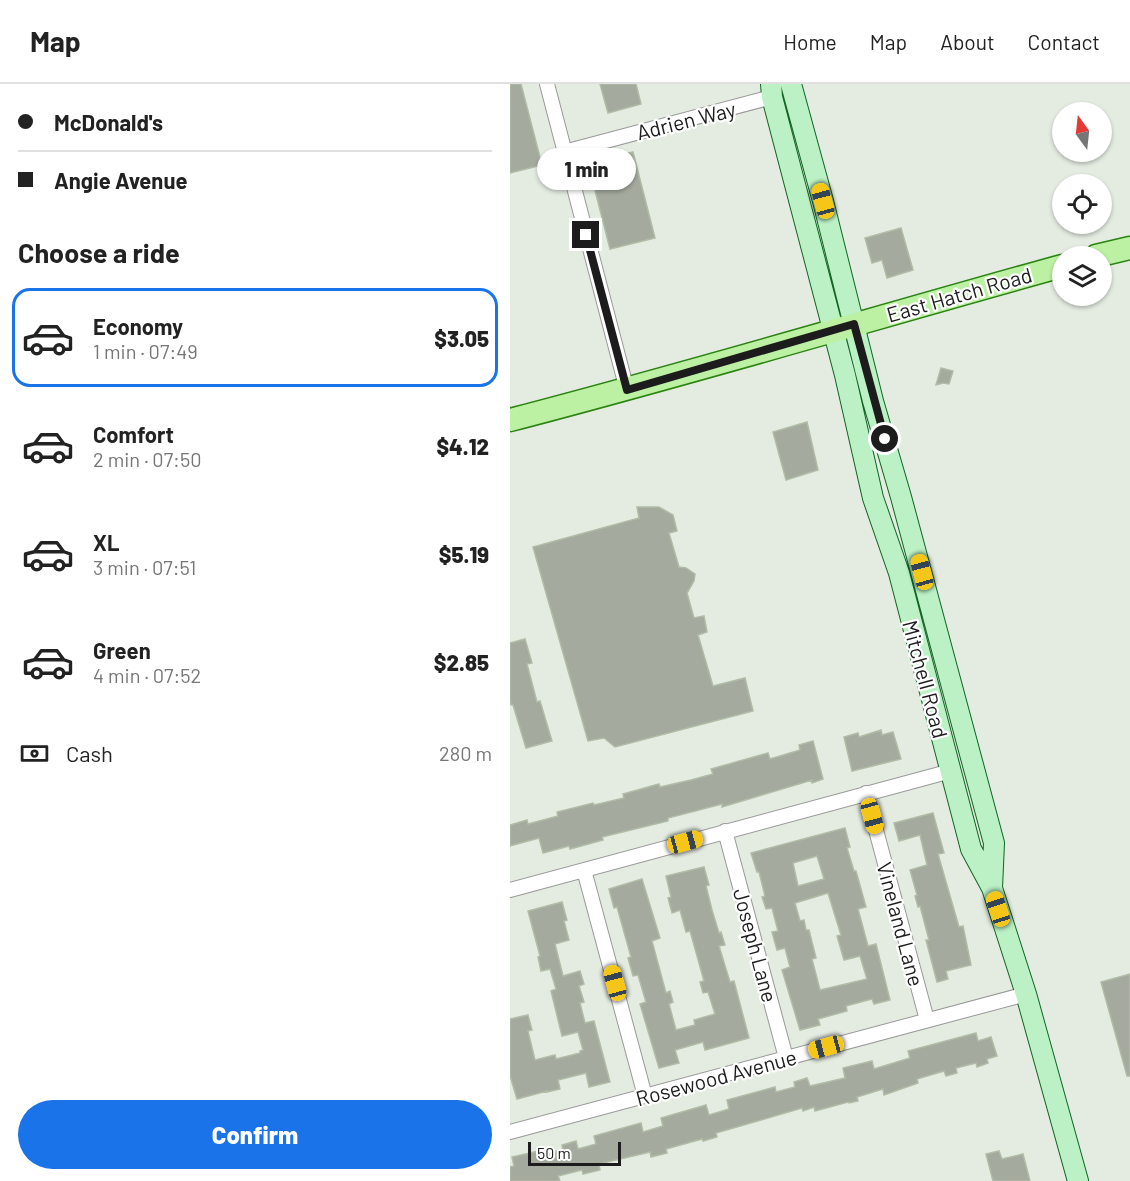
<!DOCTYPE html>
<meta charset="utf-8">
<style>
:root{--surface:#fff;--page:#f6f6f6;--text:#222;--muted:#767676;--line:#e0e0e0;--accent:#1a73e8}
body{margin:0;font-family:Barlow,sans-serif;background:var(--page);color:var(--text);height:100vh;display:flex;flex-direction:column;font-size:22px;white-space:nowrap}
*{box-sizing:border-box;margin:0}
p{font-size:20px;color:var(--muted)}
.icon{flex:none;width:33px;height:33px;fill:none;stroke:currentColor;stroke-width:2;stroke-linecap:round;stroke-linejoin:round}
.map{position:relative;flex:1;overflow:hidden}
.details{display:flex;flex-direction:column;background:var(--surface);width:510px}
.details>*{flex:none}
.guide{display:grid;align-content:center;height:132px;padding:0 18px;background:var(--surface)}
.needle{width:39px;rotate:345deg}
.controls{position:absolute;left:542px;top:18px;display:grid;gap:12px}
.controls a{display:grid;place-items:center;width:60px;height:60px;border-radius:50%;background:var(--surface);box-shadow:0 2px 4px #0004;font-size:30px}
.scale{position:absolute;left:18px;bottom:15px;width:93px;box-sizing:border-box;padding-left:6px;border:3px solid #1c1c1c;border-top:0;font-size:16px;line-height:21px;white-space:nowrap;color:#1c1c1c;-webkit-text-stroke:4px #fff;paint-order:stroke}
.end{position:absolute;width:27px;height:27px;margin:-14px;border:8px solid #1c1c1c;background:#fff;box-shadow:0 0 0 3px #fff}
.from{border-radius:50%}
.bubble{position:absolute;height:42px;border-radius:21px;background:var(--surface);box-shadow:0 2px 4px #0004;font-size:20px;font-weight:800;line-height:42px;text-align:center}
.car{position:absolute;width:18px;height:36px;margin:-18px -9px;border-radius:8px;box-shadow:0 0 4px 2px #0007;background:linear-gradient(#f5c518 24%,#345 0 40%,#f5c518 0 76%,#345 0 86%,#f5c518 0)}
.guide b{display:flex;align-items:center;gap:21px;height:57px;font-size:22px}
.guide b+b{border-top:2px solid var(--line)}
.guide i{width:15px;height:15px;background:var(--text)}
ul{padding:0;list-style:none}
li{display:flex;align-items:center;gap:18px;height:99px;margin:0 12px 9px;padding:0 6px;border:3px solid transparent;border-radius:18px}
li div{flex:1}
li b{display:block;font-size:22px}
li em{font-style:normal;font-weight:800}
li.current{border-color:var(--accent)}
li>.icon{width:54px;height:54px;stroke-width:1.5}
h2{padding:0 18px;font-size:27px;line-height:72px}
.pay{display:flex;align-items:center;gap:15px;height:66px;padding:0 18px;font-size:22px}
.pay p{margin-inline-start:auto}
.cta{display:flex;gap:12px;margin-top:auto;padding:12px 18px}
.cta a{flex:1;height:69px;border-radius:36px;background:var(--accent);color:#fff;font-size:24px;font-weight:800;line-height:69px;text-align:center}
header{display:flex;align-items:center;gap:36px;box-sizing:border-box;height:84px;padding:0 30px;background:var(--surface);border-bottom:2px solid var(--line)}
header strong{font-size:28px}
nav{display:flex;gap:33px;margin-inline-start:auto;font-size:21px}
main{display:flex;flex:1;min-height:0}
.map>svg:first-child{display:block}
.building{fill:#a4aa9e;stroke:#b0bca6;stroke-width:1.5;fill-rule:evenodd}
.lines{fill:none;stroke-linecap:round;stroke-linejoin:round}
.minor-casing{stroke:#999;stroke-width:16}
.secondary-casing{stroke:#116423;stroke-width:22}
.primary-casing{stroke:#2a8310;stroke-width:25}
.minor{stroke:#fff;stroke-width:14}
.secondary{stroke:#bbf1c4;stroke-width:20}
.primary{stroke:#bcf0a3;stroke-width:22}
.route{stroke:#1c1c1c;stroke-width:8}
.labels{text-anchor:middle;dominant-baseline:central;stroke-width:4.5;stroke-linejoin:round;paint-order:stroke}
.street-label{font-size:21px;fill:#1c1c1c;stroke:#fff}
</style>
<header>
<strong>Map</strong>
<nav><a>Home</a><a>Map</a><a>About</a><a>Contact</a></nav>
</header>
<main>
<section class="details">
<div class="guide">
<b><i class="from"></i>McDonald's</b>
<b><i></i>Angie Avenue</b>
</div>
<h2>Choose a ride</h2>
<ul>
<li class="current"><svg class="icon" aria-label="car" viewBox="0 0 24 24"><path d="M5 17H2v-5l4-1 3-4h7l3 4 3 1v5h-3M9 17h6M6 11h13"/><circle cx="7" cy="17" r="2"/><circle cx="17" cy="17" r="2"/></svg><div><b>Economy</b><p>1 min · 07:49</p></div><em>$3.05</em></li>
<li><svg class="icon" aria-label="car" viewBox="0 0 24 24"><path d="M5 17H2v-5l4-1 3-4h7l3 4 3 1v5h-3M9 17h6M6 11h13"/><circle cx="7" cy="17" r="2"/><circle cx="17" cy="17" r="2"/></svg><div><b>Comfort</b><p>2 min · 07:50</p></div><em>$4.12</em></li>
<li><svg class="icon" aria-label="car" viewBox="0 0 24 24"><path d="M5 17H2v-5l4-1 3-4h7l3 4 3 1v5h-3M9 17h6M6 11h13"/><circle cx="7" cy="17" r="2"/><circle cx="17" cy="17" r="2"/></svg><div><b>XL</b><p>3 min · 07:51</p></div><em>$5.19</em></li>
<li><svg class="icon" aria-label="car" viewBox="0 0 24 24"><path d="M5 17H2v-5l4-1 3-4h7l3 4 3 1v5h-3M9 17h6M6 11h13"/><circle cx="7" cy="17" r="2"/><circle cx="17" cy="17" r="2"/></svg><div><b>Green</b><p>4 min · 07:52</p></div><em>$2.85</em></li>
</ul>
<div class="pay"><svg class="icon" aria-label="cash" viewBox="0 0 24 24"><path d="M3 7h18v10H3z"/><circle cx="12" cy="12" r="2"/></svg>Cash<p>280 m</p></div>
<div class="cta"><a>Confirm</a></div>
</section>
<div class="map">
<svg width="620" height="1097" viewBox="0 0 620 1097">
<rect width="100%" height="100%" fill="#e4ece2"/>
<path class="building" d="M0,0H11L32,81L0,89Z
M90,0H126L131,20L98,29Z
M123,68L145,154L100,165L78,79Z
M391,144L403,186L377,194L372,176L362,179L355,154Z
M431,284L443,287L439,300L433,299L426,301Z
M297,338L308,386L276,396L263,348Z
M127,423H149L163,431L167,447L159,449L169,483L176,484L185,490L184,497L177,509L184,534L194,532L197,548L188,551L203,602L235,594L243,627L105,663L94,654L78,657L23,463L129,434Z
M15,555L22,579L17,580L27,618L30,617L42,657L16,664L3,621H1L0,616V559Z
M371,646L372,651L383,648L391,675L342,687L334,653L348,649L349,653Z
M303,657L313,695L302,699V696L212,723V720L158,734V737L92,753L93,756L60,765L59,762L33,769L29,754L0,762V741L17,736L18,740L48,732L47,728L83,719L84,721L114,714L113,710L149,700L150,703L181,696L203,690L201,685L258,669L260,675L290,666L289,661Z
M423,729L434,769L428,770L449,843L453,842L461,881L436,887L438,895L427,898L416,856H419L410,822L408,823L405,812L407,811L400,786L417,781L410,751L389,757L384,739Z
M335,744L340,763L337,764L344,787H346L356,823L348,825L358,862L366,860L380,916L364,920L362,915L336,922L337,927L308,935L310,941L290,946L272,886L280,883L275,864L267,866L262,848L268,847L262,824L256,825L252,813L255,812L249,788H247L241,769ZM307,772L314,795L288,802L283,779ZM318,809L331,851L327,852L334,876L350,872L357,895L310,906L302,875L306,874L299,846H296L294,836L290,837L285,819Z
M194,783L199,801L196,802L202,826L209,849L211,848L215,861L209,862L220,898L224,897L239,954L195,966L193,958L165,966L169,979L149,984L130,920L136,918L128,891L123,892L118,874L121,873L107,823L104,824L99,805L132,795L150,854L142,857L156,909L160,907L163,918L159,920L166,946L185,941L184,936L205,930L198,908L193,909L190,898L194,897L180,847L176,848L170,826L162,829L158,814L161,813L156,792Z
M52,818L57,836L54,837L59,856L45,860L53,892L70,887L74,900L69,902L74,918L70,919L75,939L84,937L100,998L79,1003L76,989L48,996L50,1005L37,1008V1007L7,1015L0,992V935L18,931L22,946L18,947L25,976L45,971L46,975L70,969V967L73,966L68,948L52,952L41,907L46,905L40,885L31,887L28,873L30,872L18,827Z
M620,890V992H617L591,898Z
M466,949L468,957L481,953L487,972L477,975L478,979L467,983L466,979L446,984L447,989L436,992L434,987L407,995L408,999L374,1011L373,1005L347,1013L348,1017L339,1019L338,1018L305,1027L304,1023L293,1027L292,1024L251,1036L206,1049L207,1053L193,1057L192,1055L156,1065L157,1069L141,1073L140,1068L89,1080L90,1086L73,1090L72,1086L48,1092L50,1097H0V1083L4,1082L2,1073L33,1066L34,1071L53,1065L52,1061L66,1057L68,1065L86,1060L84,1052L131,1039L133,1048L153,1042L151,1034L196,1021L199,1031L219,1025L217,1016L265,1003L266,1008L285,1003L284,998L297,994L300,1002L335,994L333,984L362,977L364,985L400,974L398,967Z
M489,1067L492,1075L513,1070L520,1097H483L476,1070Z"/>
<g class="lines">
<defs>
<path id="minor" d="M37,0L117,306
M54,68L262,13
M356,709L417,936
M215,747L276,974
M74,786L135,1012
M0,806L441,687
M0,1048L516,910"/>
<path id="secondary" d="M261,0L262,13L335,291L363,414L389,489L461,765L482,804L516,910L568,1097
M281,0L313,117L363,317L391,413L484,759L482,804"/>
<path id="primary" d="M586,172L620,164
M0,336C185,288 368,233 552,182"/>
</defs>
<use href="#minor" class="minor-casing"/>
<use href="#secondary" class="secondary-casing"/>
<use href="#primary" class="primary-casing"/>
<use href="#minor" class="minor"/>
<use href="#secondary" class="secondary"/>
<use href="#primary" class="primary"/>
</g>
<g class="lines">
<path class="route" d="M76,151L117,306L344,240L375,355"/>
</g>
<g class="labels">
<g class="street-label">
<text transform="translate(176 36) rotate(-14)">Adrien Way</text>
<text transform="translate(449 210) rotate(-16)">East Hatch Road</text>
<text transform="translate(416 595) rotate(75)">Mitchell Road</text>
<text transform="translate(391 840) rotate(75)">Vineland Lane</text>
<text transform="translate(246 861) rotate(75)">Joseph Lane</text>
<text transform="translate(206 993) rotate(-15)">Rosewood Avenue</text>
</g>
</g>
</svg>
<div class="controls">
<a><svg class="needle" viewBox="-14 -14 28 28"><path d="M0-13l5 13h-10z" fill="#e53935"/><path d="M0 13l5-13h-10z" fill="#767676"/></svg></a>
<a><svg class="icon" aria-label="locate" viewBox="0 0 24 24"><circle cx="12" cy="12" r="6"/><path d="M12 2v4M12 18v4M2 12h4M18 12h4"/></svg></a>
<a><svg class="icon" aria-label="layers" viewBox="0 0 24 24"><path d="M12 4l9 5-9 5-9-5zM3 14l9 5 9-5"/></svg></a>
</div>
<div class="scale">50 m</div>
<i class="end from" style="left:375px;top:355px"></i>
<i class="end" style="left:76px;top:151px"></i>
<div class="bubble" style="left:27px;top:64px;width:99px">1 min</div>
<i class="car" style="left:313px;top:117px;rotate:345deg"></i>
<i class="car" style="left:412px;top:488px;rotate:345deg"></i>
<i class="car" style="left:362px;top:732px;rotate:165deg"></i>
<i class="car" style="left:175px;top:758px;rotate:75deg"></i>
<i class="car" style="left:488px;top:825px;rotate:342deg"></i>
<i class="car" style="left:105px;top:899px;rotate:345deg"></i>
<i class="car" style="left:316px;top:963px;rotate:255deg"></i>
</div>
</main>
